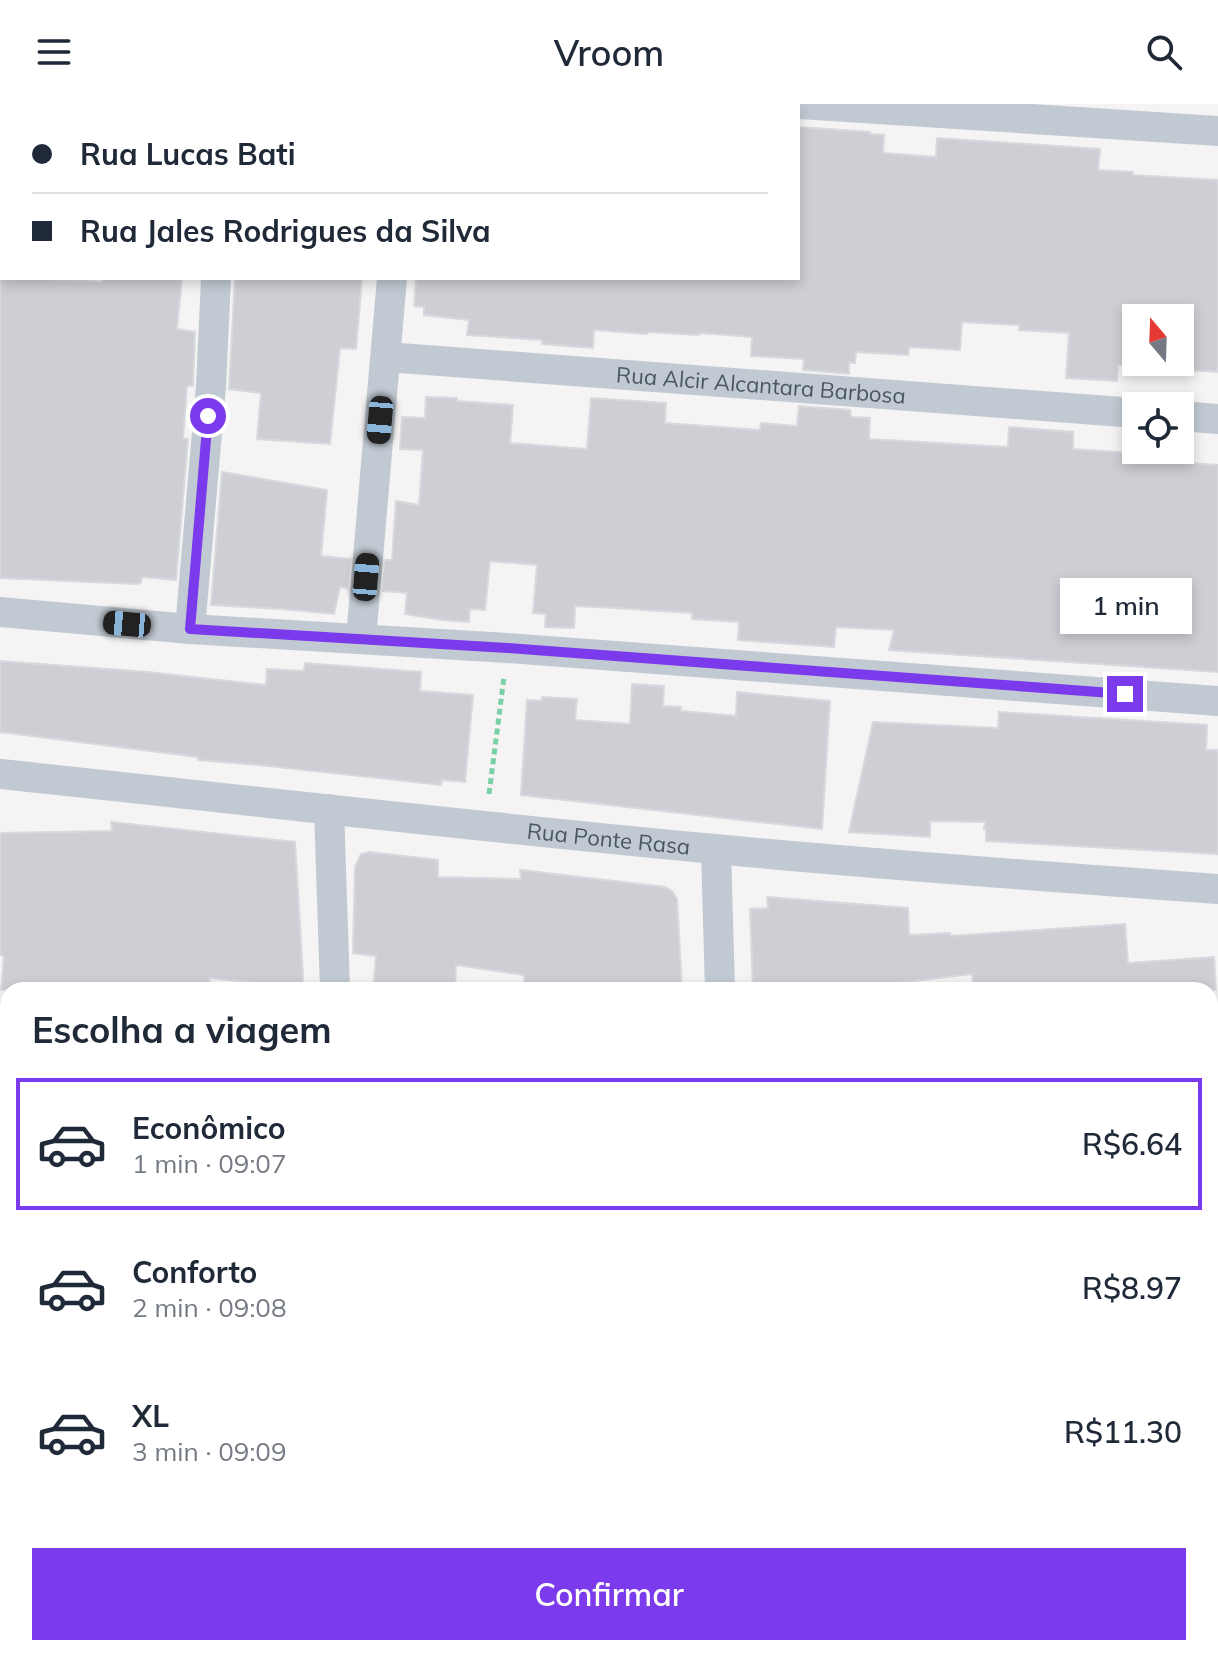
<!DOCTYPE html>
<html lang="pt">
<meta charset="utf-8">
<style>
:root{--surface:#fff;--page:#f6f6f7;--text:#1f2937;--muted:#747a83;--line:#e0e1e3;--accent:#7c3aed}
body{margin:0;font-family:Mulish,sans-serif;background:var(--page);color:var(--text);height:100vh;display:flex;flex-direction:column;font-size:30px;white-space:nowrap}
*{box-sizing:border-box;margin:0}
p{font-size:26px;color:var(--muted)}
.icon{flex:none;width:44px;height:44px;fill:none;stroke:currentColor;stroke-width:2;stroke-linecap:round;stroke-linejoin:round}
.map{position:relative;flex:1;overflow:hidden}
.panel{position:absolute;left:0px;top:878px;width:1218px;height:674px;display:flex;flex-direction:column;background:var(--surface);border-radius:24px 24px 0 0;box-shadow:0 4px 12px #0003}
.panel>*{flex:none}
.guide{position:absolute;left:0px;top:0px;width:800px;height:176px;box-shadow:0 4px 12px #0003;display:grid;align-content:center;height:176px;padding:0 32px;background:var(--surface)}
.needle{width:52px;rotate:341deg}
.controls{position:absolute;left:1122px;top:200px;display:grid;gap:16px}
.controls a{display:grid;place-items:center;width:72px;height:72px;border-radius:0px;background:var(--surface);box-shadow:0 4px 12px #0003;font-size:40px}
.end{position:absolute;width:36px;height:36px;margin:-18px;border:10px solid #7c3aed;background:#fff;box-shadow:0 0 0 4px #fff}
.from{border-radius:50%}
.bubble{position:absolute;height:56px;border-radius:0px;background:var(--surface);box-shadow:0 4px 12px #0003;font-size:26px;font-weight:600;line-height:56px;text-align:center}
.car{position:absolute;width:24px;height:48px;margin:-24px -12px;border-radius:10px;box-shadow:0 0 6px 2px #0007;background:linear-gradient(#222 24%,#8ab4d8 0 40%,#222 0 76%,#8ab4d8 0 86%,#222 0)}
.guide b{display:flex;align-items:center;gap:28px;height:76px;font-size:30px}
.guide b+b{border-top:2px solid var(--line)}
.guide i{width:20px;height:20px;background:var(--text)}
ul{padding:0;list-style:none}
li{display:flex;align-items:center;gap:24px;height:132px;margin:0 16px 12px;padding:0 16px;border:4px solid transparent;border-radius:0px}
li div{flex:1}
li b{display:block;font-size:30px}
li em{font-style:normal;font-weight:600}
li.selected{border-color:var(--accent)}
li>.icon{width:72px;height:72px;stroke-width:1.5}
h2{padding:0 32px;font-size:36px;line-height:96px}
.primary-button{display:flex;gap:16px;margin-top:auto;padding:16px 32px}
.primary-button a{flex:1;height:92px;border-radius:0px;background:var(--accent);color:#fff;font-size:32px;font-weight:600;line-height:92px;text-align:center}
header{display:flex;justify-content:space-between;align-items:center;height:104px;padding:0 32px;background:var(--surface);font-size:36px;font-weight:600}
.map>svg:first-child{display:block}
.building{fill:#cdcfd5;stroke:#d7d9de;stroke-width:2;fill-rule:evenodd}
.lines{fill:none;stroke-linecap:round;stroke-linejoin:round}
.path{stroke:#7ad0a6;stroke-width:5;stroke-dasharray:6 4;stroke-linecap:butt}
.minor{stroke:#c1cad2;stroke-width:30}
.route{stroke:#7c3aed;stroke-width:10}
.labels{text-anchor:middle;dominant-baseline:central;stroke-width:8;stroke-linejoin:round;paint-order:stroke}
.street-label{font-size:22px;fill:#4a5661;stroke:#fff}
</style>
<header><svg class="icon" aria-label="menu" viewBox="0 0 24 24"><path d="M4 6h16M4 12h16M4 18h16"/></svg>Vroom<svg class="icon" aria-label="search" viewBox="0 0 24 24"><circle cx="10" cy="10" r="6"/><path d="M15 15l6 6"/></svg></header>
<div class="map">
<svg width="1218" height="1551" viewBox="0 0 1218 1551">
<rect width="100%" height="100%" fill="#f5f3f3"/>
<path class="building" d="M798,23L870,28V30L884,31L883,49L936,53L937,34L1100,45L1098,66L1133,68V71L1218,76V268L1118,261L1117,277L1066,274L1069,229L1019,226L1020,221L962,218L960,246L909,243L908,251L856,248L855,259L849,258V270L803,266L804,255L751,252L752,233L700,229L699,231L648,228L647,230L594,226L593,244L542,240V236L467,231L469,216L424,211V203L414,202L416,174H798ZM1136,214H1180V258H1136Z
M0,174H49V175L102,178L103,174H182L177,225L195,228L193,282H187L183,334L188,335L176,476L142,473L141,479L136,480L0,474Z
M235,174H362L356,245L340,244L330,340L257,335L261,289L229,285Z
M426,293L457,294V297L513,301L510,339L587,345L591,294L666,299L665,319L760,326L761,319L797,322L799,302L850,306L851,313L870,314L869,335L1008,343L1009,323L1073,328V345L1131,349V346H1178L1177,358L1218,361V568L889,546L894,526L836,523L834,543L738,536L739,518L692,515V509L615,504L575,502L574,524L545,523L546,510L533,509L537,461L490,457L485,506L470,505L469,518L442,516L405,510L407,489L383,487L386,456H392L396,397L419,401L423,346L400,345L402,313L425,314Z
M222,368L327,386L321,452L350,455L347,484L340,483L334,510L282,505L211,501Z
M0,557L148,568L266,581L267,565L304,567L305,559L421,568L420,587L473,591L465,678L442,676L441,681L259,661L198,656V653L0,628Z
M632,580L664,582L663,602L681,603V607L736,612L737,588L830,597L822,725L521,691L527,596L542,597V593L577,595L575,616L630,620Z
M999,608L1207,621L1206,646H1218V750L986,737V725H984L985,718L930,717V733L849,728L873,618L998,624Z
M111,718L295,738L303,873L302,886H267L268,880L210,874L208,886H1L4,852L0,851V729L112,727Z
M369,748L438,756V773L521,775L520,766L665,783L672,787L677,795L682,886H525L524,871L456,861L455,886H373L376,852L353,849L355,763L361,750Z
M767,793L908,804L909,831L950,829V832L1125,820L1128,859L1214,853L1216,886H974L972,870L880,881V886H753L750,805L768,804Z"/>
<g class="lines">
<path class="path" d="M489,690L504,573"/>
<g class="minor">
<path d="M182,0V2"/>
<path d="M800,0L1218,27"/>
<path d="M407,2V0"/>
<path id="s1" d="M386,253L1136,309"/>
<path d="M1180,312L1218,315"/>
<path d="M0,508L190,525L507,544L1218,597"/>
<path d="M190,525L211,282L216,174"/>
<path d="M361,535L392,174"/>
<path id="s2" d="M0,670C238,695 477,723 715,745C883,761 1050,773 1218,785"/>
<path d="M329,705L335,886"/>
<path d="M716,746L720,886"/>
<path d="M1210,1267H1218"/>
<path d="M367,1544V1551"/>
<path d="M747,1544V1551"/>
</g>
</g>
<g class="lines">
<path class="route" d="M208,312L190,525L507,544L1125,590"/>
</g>
<g class="labels">
<g class="street-label">
<text stroke="none"><textPath href="#s1" startOffset="376">Rua Alcir Alcantara Barbosa</textPath></text>
<text stroke="none"><textPath href="#s2" startOffset="612">Rua Ponte Rasa</textPath></text>
</g>
</g>
</svg>
<div class="controls">
<a><svg class="needle" viewBox="-14 -14 28 28"><path d="M0-13l5 13h-10z" fill="#e53935"/><path d="M0 13l5-13h-10z" fill="#747a83"/></svg></a>
<a><svg class="icon" aria-label="locate" viewBox="0 0 24 24"><circle cx="12" cy="12" r="6"/><path d="M12 2v4M12 18v4M2 12h4M18 12h4"/></svg></a>
</div>
<i class="end from" style="left:208px;top:312px"></i>
<i class="end" style="left:1125px;top:590px"></i>
<div class="bubble" style="left:1060px;top:474px;width:132px">1 min</div>
<i class="car" style="left:380px;top:316px;rotate:185deg"></i>
<i class="car" style="left:366px;top:473px;rotate:5deg"></i>
<i class="car" style="left:127px;top:520px;rotate:275deg"></i>
<div class="guide">
<b><i class="from"></i>Rua Lucas Bati</b>
<b><i></i>Rua Jales Rodrigues da Silva</b>
</div>
<section class="panel">
<h2>Escolha a viagem</h2>
<ul>
<li class="selected"><svg class="icon" aria-label="car" viewBox="0 0 24 24"><path d="M5 17H2v-5l4-1 3-4h7l3 4 3 1v5h-3M9 17h6M6 11h13"/><circle cx="7" cy="17" r="2"/><circle cx="17" cy="17" r="2"/></svg><div><b>Econômico</b><p>1 min · 09:07</p></div><em>R$6.64</em></li>
<li><svg class="icon" aria-label="car" viewBox="0 0 24 24"><path d="M5 17H2v-5l4-1 3-4h7l3 4 3 1v5h-3M9 17h6M6 11h13"/><circle cx="7" cy="17" r="2"/><circle cx="17" cy="17" r="2"/></svg><div><b>Conforto</b><p>2 min · 09:08</p></div><em>R$8.97</em></li>
<li><svg class="icon" aria-label="car" viewBox="0 0 24 24"><path d="M5 17H2v-5l4-1 3-4h7l3 4 3 1v5h-3M9 17h6M6 11h13"/><circle cx="7" cy="17" r="2"/><circle cx="17" cy="17" r="2"/></svg><div><b>XL</b><p>3 min · 09:09</p></div><em>R$11.30</em></li>
</ul>
<div class="primary-button"><a>Confirmar</a></div>
</section>
</div>
